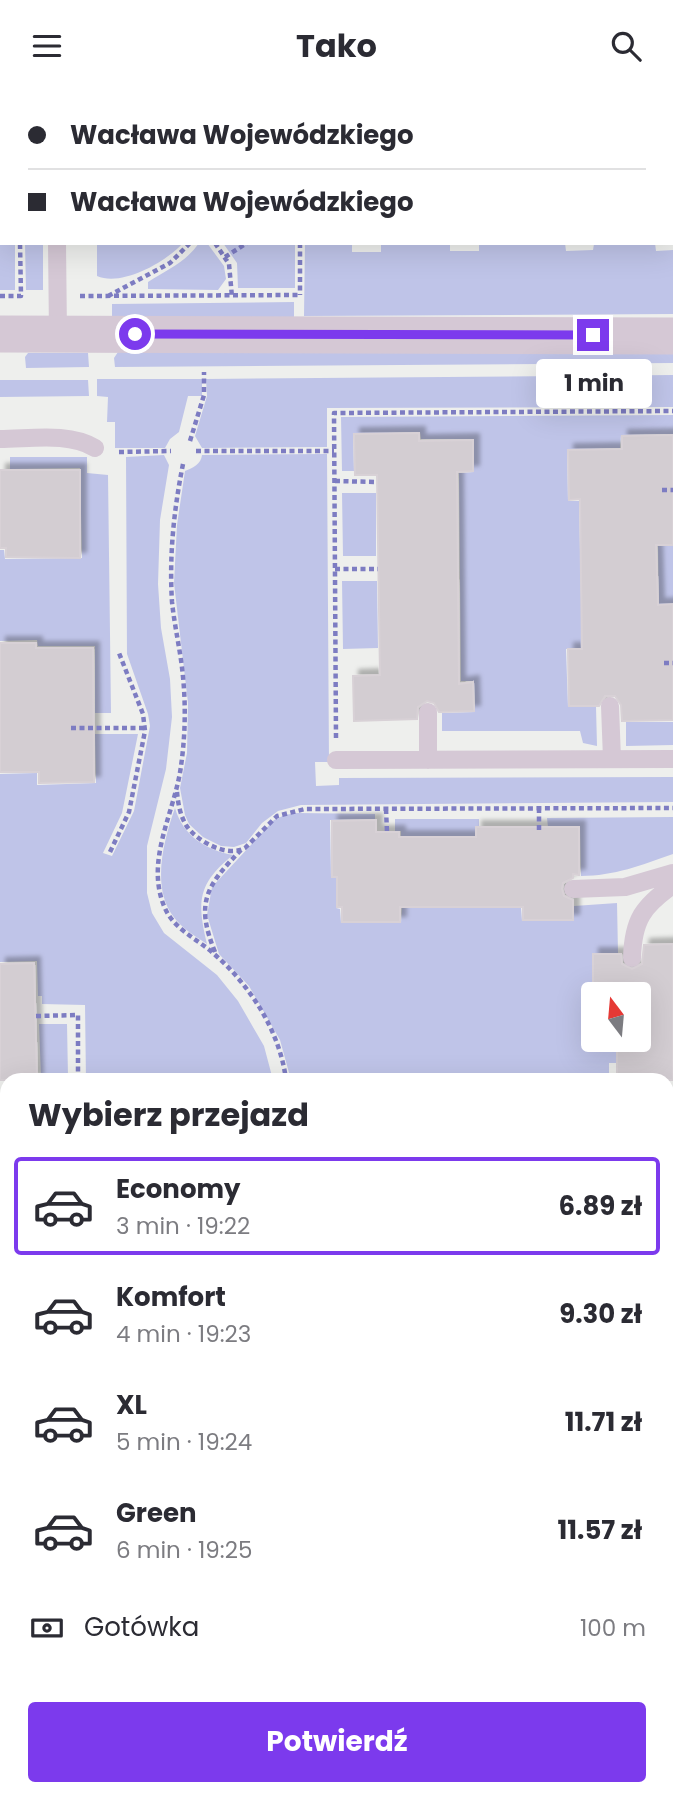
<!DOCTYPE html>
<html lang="pl">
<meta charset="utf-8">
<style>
:root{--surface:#fff;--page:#f2f2f3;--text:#2b2b33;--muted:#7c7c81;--line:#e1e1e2;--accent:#7c3aed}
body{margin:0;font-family:Poppins,sans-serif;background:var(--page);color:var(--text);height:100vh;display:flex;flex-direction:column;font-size:26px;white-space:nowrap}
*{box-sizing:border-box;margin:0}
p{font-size:23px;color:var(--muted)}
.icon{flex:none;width:38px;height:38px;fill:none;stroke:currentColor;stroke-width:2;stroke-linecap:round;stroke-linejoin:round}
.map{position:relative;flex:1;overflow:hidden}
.drawer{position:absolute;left:0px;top:982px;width:674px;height:723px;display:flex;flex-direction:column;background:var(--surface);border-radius:21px 21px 0 0;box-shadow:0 7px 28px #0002}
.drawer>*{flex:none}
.banner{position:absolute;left:0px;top:0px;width:674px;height:154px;box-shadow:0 7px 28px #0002;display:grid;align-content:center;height:154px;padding:0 28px;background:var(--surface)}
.needle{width:46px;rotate:344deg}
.fabs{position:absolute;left:581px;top:891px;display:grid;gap:14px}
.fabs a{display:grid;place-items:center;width:70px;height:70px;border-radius:7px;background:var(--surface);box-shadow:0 7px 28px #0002;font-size:35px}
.end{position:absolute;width:32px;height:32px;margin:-16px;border:9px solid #7c3aed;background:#fff;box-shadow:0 0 0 4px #fff}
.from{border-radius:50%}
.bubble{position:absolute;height:49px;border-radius:7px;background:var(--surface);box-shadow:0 7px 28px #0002;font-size:23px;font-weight:700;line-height:49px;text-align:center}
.banner b{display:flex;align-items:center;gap:24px;height:66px;font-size:26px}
.banner b+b{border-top:2px solid var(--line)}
.banner i{width:18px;height:18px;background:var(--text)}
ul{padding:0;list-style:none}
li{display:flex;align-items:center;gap:21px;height:98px;margin:0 14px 10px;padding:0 14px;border:4px solid transparent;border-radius:7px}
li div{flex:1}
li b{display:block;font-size:26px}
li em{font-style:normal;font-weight:700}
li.selected{border-color:var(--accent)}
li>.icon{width:63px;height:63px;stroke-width:1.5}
h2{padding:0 28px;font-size:32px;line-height:84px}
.pay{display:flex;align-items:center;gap:18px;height:77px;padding:0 28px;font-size:26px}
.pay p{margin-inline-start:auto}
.button{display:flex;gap:14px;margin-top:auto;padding:14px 28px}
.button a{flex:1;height:80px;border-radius:7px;background:var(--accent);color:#fff;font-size:28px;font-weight:700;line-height:80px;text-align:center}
header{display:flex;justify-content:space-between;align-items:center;height:91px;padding:0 28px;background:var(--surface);font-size:32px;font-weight:700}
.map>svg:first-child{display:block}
.green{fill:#bfc4e8}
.building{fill:#d3cdd2;stroke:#d8d1d6;stroke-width:2;filter:url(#shadow)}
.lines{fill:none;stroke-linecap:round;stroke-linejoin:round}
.path{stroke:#7d7cc2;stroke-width:4.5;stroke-dasharray:5 3.5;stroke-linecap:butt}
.service{stroke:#d5c8d5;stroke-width:18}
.minor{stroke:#d5c8d5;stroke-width:37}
.tertiary{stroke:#d5c8d5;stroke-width:38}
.route{stroke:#7c3aed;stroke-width:9}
</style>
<header><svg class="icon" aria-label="menu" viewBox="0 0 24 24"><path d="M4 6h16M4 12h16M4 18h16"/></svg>Tako<svg class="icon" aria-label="search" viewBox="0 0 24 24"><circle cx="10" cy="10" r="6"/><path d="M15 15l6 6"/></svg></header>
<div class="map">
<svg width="673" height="1704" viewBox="0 0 673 1704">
<defs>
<filter id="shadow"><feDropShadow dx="6" dy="-6" stdDeviation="2" flood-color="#0004"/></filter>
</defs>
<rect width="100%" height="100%" fill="#eeefed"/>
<path class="green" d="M0,13H2V152H15V199H0Z
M25,152H43V199H26Z
M97,152H183C166,171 122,196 97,185Z
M199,152H207L224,175L226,188L218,199L148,198V191C167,179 186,171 199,152Z
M223,152H295V197H238L237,172Z
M305,152H352V161H381V152H450V160H479V152H565L566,160L593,159L594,153L655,152L656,160L673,159V223L304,225Z
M294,211V226L112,228V213Z
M673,258V272L115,276L114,267L118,261Z
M28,262H88L89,276L26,277L25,266Z
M673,284V316L327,317V356L202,357L195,345L207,305L206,288Z
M97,288H202V305H188L179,341L170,348L165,357H115V331H107L108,306L97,305Z
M88,289L89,305L0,306V289Z
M673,324V343L621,344L620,357L567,359L568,410H579L582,557L566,558L568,616H596L597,655L583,652L580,640H442V622L475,621L474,590H461L459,382L474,381L473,348H421L420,341L353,343L354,380H342L341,326Z
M327,363L329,671H315L316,695L339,694V687L673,686V711L301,714L278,720L262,732L246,752L234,756L221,755L203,746L189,733L185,724L180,697L187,662L188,612L174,492L177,434L185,380C193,377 201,373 202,364Z
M164,364L169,374L160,429L158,493L161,537L170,588L172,626L166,678L147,755V802L152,822L164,842L217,884L238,910L264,955L273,989H86L85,914L42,913V905H38L37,870L0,871V683L37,682V694L96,692L95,643H138L122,722L103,762L112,765L134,720L150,635L148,623L127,563L126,366Z
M10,366H87V382L108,384L111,622H95V555H38L37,549L0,550V459H4L5,468L82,467L80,377L10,378Z
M342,402H376V465H343Z
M658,455H673V513H659Z
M342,490H377L378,557L343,558Z
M626,631H673V654L626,655Z
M175,717C183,745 206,759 233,764C197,793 197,811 207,853C195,845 181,837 173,825C151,796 164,748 175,717Z
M297,722L375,723V728L330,729L331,787H336V817L340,818L341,832H401L402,816L521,817L522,830H574V815L617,812L618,862H594L593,867V948L617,949V972H609V989H485L484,985L432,984V989H291L280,949L249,895L219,863L207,824L212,796L274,729L285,724Z
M673,726V763C642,774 614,785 581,785L580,735L548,736L547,727Z
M395,728H479V735H475V745H401V740H395Z
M39,933H67L68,986H41Z
M667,1306H673V1687H667Z
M0,1310H7V1693H0Z
M667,1696H673V1704H556V1698Z
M527,1698V1704H431V1699Z
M404,1699V1704H0V1703Z"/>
<path class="building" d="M419,342V350L473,349V380L457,381L459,593L473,591L474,620L439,621L434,612L427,610L418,616L417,628L354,630L353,585L380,584L377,384H355L354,343Z
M673,344V454H656L658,514L673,513V629L622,630L621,614L615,605H605L599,615H569L568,558H582L580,408L569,409L568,359L622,358V345Z
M0,379H80V467L6,466V457H0Z
M0,552H36V557H93L94,691L39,692V681H0Z
M376,729V741H399V746H476V736H579V784L573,783V787L563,792L562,798L564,805L573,809V829H523V816H400V831H342V816H337V786H332V730Z
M673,853V989H617V948H639V903H593V917V863H621L622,873L632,878L642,873L644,854Z
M34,872L37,989H0V873Z"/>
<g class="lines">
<path class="path" d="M19,0V2
M133,0V2
M194,0L196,2
M605,0V2
M210,2L213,0
M285,2L286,0
M497,2L502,0
M533,2V0
M667,2V0
M0,3H2
M215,152L229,173L232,206
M300,152V204
M225,166L247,152
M0,205H21L20,152
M80,205L300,204
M108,205L170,172L190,152
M190,350L204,304V281
M196,360H334
M119,361L171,360
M183,373C174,418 169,464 172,511C174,530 178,549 181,569C186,604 186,640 181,675C175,721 145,768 164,815C173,838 196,847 213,862C250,894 280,940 286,989
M335,390L377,391
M662,399H673
M335,478H378
M664,572H673
M71,637H145
M336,647L334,322L673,320
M177,701C178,712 180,724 186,734C196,750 227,767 245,757L277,725L305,718L673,717
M539,717V742
M386,718L387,741
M110,761L129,721L145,640L143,623L119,562
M215,861C195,812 206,795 241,759
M36,925L78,924V989"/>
<path class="service" d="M56,0V2
M460,0L461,2
M672,35H673
M57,152L58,243
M0,348C30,348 69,341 95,357
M610,615L612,668
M428,621V669
M336,669L673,668
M573,798L625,796L673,782
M632,867C633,829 643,815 673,794
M0,1172H7
M667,1176H673"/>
<path class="minor" d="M0,243L673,245"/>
<path class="tertiary" d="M667,1282H673
M0,1287H7"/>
</g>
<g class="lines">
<path class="route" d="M135,243L593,244"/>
</g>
</svg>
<div class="fabs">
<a><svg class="needle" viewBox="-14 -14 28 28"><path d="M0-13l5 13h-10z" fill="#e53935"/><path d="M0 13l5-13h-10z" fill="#7c7c81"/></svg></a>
</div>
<i class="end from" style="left:135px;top:243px"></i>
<i class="end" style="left:593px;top:244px"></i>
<div class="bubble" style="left:536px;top:268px;width:116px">1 min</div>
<div class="banner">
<b><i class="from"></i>Wacława Wojewódzkiego</b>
<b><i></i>Wacława Wojewódzkiego</b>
</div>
<section class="drawer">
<h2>Wybierz przejazd</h2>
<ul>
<li class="selected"><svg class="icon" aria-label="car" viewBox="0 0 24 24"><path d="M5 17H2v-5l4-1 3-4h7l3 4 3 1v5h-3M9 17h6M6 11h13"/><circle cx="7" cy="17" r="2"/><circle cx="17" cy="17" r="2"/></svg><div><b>Economy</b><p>3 min · 19:22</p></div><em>6.89 zł</em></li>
<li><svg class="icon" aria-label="car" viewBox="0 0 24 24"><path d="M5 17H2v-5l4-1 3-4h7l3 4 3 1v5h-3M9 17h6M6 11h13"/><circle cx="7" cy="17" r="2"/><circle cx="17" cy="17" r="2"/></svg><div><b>Komfort</b><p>4 min · 19:23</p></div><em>9.30 zł</em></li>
<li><svg class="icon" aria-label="car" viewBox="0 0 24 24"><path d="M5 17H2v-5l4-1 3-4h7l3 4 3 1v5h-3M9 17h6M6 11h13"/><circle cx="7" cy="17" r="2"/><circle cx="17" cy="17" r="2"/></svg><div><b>XL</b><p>5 min · 19:24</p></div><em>11.71 zł</em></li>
<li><svg class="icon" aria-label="car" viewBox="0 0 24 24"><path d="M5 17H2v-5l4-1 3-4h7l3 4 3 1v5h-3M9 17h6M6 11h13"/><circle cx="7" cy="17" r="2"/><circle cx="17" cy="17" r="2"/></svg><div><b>Green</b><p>6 min · 19:25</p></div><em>11.57 zł</em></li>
</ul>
<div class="pay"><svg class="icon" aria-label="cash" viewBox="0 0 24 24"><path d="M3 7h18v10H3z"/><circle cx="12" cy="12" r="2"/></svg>Gotówka<p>100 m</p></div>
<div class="button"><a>Potwierdź</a></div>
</section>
</div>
